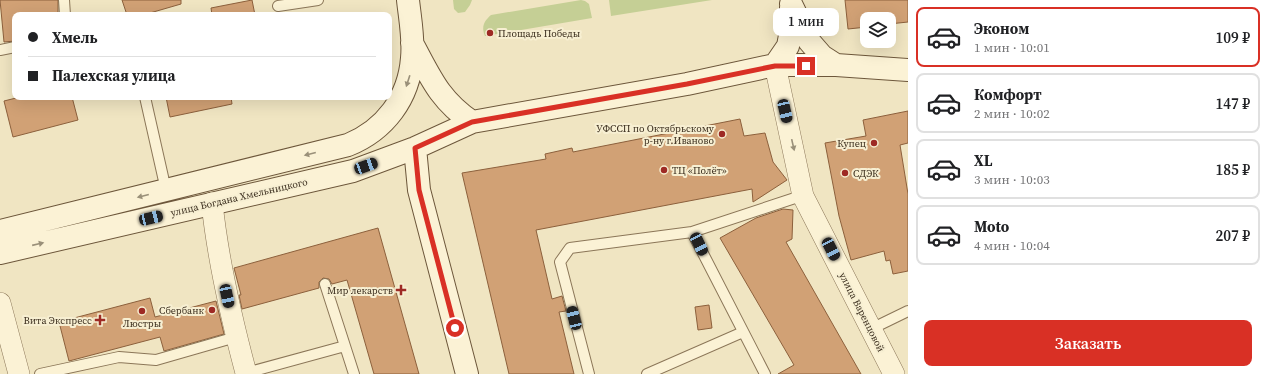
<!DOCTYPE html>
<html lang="ru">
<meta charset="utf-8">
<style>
:root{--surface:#fff;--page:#f6f6f6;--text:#202124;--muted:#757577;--line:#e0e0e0;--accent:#d93025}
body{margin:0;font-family:"Source Serif 4",serif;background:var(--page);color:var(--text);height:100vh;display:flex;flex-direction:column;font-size:15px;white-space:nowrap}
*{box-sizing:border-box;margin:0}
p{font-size:13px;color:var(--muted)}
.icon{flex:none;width:22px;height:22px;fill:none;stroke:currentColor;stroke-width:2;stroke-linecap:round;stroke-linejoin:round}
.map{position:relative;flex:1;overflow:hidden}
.side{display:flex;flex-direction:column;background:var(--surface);width:360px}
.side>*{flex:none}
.guide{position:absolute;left:12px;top:12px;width:380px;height:88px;border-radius:8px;box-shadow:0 4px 16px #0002;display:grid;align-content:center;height:88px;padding:0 16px;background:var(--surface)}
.controls{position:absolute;left:860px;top:12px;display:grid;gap:8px}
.controls a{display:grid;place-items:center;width:36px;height:36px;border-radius:8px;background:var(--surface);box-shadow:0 4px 16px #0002;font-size:20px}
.end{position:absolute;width:18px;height:18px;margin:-9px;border:5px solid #d93025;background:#fff;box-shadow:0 0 0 2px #fff}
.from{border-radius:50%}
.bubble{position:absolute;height:28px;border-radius:8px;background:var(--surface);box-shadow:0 4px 16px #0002;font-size:13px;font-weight:600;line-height:28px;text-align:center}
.car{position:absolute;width:12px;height:24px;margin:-12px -6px;border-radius:5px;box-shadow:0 0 3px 1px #0007;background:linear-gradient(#222 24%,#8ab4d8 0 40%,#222 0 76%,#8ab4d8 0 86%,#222 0)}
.guide b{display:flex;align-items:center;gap:14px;height:38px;font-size:15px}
.guide b+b{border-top:1px solid var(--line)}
.guide i{width:10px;height:10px;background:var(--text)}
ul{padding:7px 0 0;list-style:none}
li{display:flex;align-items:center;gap:12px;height:60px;margin:0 8px 6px;padding:0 8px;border:2px solid var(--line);border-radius:8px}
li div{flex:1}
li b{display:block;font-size:15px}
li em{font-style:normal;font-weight:600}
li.current{border-color:var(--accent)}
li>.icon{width:36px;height:36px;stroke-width:1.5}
.action{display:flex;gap:8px;margin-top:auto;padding:8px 16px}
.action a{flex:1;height:46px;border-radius:8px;background:var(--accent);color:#fff;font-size:16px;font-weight:600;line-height:46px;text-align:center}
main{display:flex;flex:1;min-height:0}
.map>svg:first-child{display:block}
.green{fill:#c5cf95}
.building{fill:#d1a175;stroke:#8c603c}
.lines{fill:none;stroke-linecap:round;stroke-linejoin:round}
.lane-casing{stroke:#8b7658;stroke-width:12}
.street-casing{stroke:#8b7658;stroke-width:22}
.secondary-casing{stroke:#6d573b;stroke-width:24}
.lane{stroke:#fbf2d5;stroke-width:10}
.street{stroke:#fbf2d5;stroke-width:21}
.secondary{stroke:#fbf2d5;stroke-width:22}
.oneway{fill:#9a9079}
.route{stroke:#d93025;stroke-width:5}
.poi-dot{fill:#9e2a24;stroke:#f7efd2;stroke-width:1.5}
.labels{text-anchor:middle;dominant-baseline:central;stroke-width:4;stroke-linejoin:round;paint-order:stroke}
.poi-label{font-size:10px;fill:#3a2d1d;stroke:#f7efd2;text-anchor:end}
.street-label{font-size:10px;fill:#3a2d1d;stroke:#f7efd2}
</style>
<main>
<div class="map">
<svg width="908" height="374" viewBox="0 0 908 374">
<rect width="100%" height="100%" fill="#f0e5c2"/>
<path class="green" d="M453,0H472L470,5L465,12L458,13L454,9Z
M581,0L585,1L589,4L592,18L485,36C481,27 484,21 491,15Z
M609,0H712L611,16Z"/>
<path class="building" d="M0,0H58V15H15V41L4,42Z
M122,0H181V4L143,15H127Z
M252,0L255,15H212L211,8Z
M845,0H908V22L889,24V19H867V27L848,29Z
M20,97H72L78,120L13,137L4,101Z
M166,97H231L232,104L170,117Z
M908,111V143L900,145L908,194V271L893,274L890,260L886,261L884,251L851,260L839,216L825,143L866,136L863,120Z
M740,119L744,136L765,133L773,162L787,180L753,202L752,189L536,230L552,299L562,296L566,311L559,312L574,374H509L462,173L546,159L545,154L572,148L573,152Z
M783,209L793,210L792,239L786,242L861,374H778L794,365L720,238L756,218Z
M378,228L419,374H374L347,280L332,284L329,279L323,278L319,282V288L242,309L239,295H241L234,268Z
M150,298L155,317L216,301L224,334L164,351L160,337L69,361L59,322Z
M709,305L712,328L698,330L695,307Z"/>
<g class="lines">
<defs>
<path id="lane" d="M64,0L65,15
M278,6L318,0
M0,50L15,47
M145,97L166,190
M692,232L765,374
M871,329L908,311
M345,346L354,374
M246,373L345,346L325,284
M40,374L119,357L156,360L236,337
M589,374L560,262L570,248L692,232L804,195
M647,374L743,332"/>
<path id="street" d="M775,65L803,196L894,374
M212,203C218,261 231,317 246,373
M0,303L19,374"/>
<path id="secondary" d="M791,4L809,41L822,56L836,65
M412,43C430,76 439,100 472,122
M775,65L788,46L792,25L791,7
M415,148L419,190L467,374
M0,231L348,145C385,130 409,98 412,58C414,39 410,19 408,0
M0,253L353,171L415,148L472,122L687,84L775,65H836L908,70"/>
</defs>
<use href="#lane" class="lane-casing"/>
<use href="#street" class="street-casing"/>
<use href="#secondary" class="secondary-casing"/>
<use href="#lane" class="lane"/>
<use href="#street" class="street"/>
<use href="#secondary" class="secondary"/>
</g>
<defs><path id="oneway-solid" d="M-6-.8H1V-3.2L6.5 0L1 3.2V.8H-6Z"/></defs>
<g class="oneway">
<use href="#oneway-solid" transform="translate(408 81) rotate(108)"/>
<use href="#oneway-solid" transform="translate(793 145) rotate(77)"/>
<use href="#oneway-solid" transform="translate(310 154) rotate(166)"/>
<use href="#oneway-solid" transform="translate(143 196) rotate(166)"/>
<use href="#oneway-solid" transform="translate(38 244) rotate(-13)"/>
</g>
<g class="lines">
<path class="route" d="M455,328L419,190L415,148L472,122L687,84L775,66H806"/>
</g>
<g class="poi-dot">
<circle cx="490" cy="33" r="4"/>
<circle cx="722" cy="134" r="4"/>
<circle cx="874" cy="143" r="4"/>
<circle cx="664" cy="170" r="4"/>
<circle cx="845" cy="173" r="4"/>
<path d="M399 284h4v4h4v4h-4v4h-4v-4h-4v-4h4z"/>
<circle cx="212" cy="310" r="4"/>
<circle cx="142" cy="311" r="4"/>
<path d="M98 314h4v4h4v4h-4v4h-4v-4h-4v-4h4z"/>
</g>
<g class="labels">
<g class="poi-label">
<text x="498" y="33" text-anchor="start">Площадь Победы</text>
<text x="714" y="128">УФССП по Октябрьскому<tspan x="714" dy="12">р-ну г.Иваново</tspan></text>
<text x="866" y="143">Купец</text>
<text x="672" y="170" text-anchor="start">ТЦ «Полёт»</text>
<text x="853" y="173" text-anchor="start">СДЭК</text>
<text x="393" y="290">Мир лекарств</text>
<text x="204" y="310">Сбербанк</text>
<text x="92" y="320">Вита Экспресс</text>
<text x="142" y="323" text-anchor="middle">Люстры</text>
</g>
<g class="street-label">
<text transform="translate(239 197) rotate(-13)">улица Богдана Хмельницкого</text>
<text transform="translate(862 312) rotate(63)">улица Варенцовой</text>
</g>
</g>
</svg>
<div class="controls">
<a><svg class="icon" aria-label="layers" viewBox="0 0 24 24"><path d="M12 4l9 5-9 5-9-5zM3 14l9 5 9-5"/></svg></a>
</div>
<i class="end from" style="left:455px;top:328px"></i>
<i class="end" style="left:806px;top:66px"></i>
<div class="bubble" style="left:773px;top:8px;width:66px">1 мин</div>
<i class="car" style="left:785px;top:111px;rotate:167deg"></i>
<i class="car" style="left:366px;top:166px;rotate:70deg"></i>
<i class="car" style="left:151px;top:218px;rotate:77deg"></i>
<i class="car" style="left:699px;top:244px;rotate:154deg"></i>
<i class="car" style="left:831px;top:249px;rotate:153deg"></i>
<i class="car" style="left:227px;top:296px;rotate:168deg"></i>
<i class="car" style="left:574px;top:318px;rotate:346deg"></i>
<div class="guide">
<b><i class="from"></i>Хмель</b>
<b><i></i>Палехская улица</b>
</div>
</div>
<section class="side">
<ul>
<li class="current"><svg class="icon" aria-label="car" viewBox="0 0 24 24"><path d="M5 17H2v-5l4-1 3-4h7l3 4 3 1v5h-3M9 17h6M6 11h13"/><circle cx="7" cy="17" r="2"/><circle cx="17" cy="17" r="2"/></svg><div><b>Эконом</b><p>1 мин · 10:01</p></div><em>109 ₽</em></li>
<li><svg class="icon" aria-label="car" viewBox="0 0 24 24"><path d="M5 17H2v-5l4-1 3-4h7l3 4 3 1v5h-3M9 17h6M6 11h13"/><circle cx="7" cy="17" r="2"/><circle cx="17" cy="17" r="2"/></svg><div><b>Комфорт</b><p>2 мин · 10:02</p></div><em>147 ₽</em></li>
<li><svg class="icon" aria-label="car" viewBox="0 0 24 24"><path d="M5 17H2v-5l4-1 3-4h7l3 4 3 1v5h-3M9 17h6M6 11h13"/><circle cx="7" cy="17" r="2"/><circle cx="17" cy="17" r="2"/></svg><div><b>XL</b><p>3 мин · 10:03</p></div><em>185 ₽</em></li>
<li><svg class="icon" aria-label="car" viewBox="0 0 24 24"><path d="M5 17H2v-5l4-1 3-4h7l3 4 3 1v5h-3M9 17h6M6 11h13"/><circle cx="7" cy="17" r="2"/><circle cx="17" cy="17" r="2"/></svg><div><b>Moto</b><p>4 мин · 10:04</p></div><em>207 ₽</em></li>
</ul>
<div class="action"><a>Заказать</a></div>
</section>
</main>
